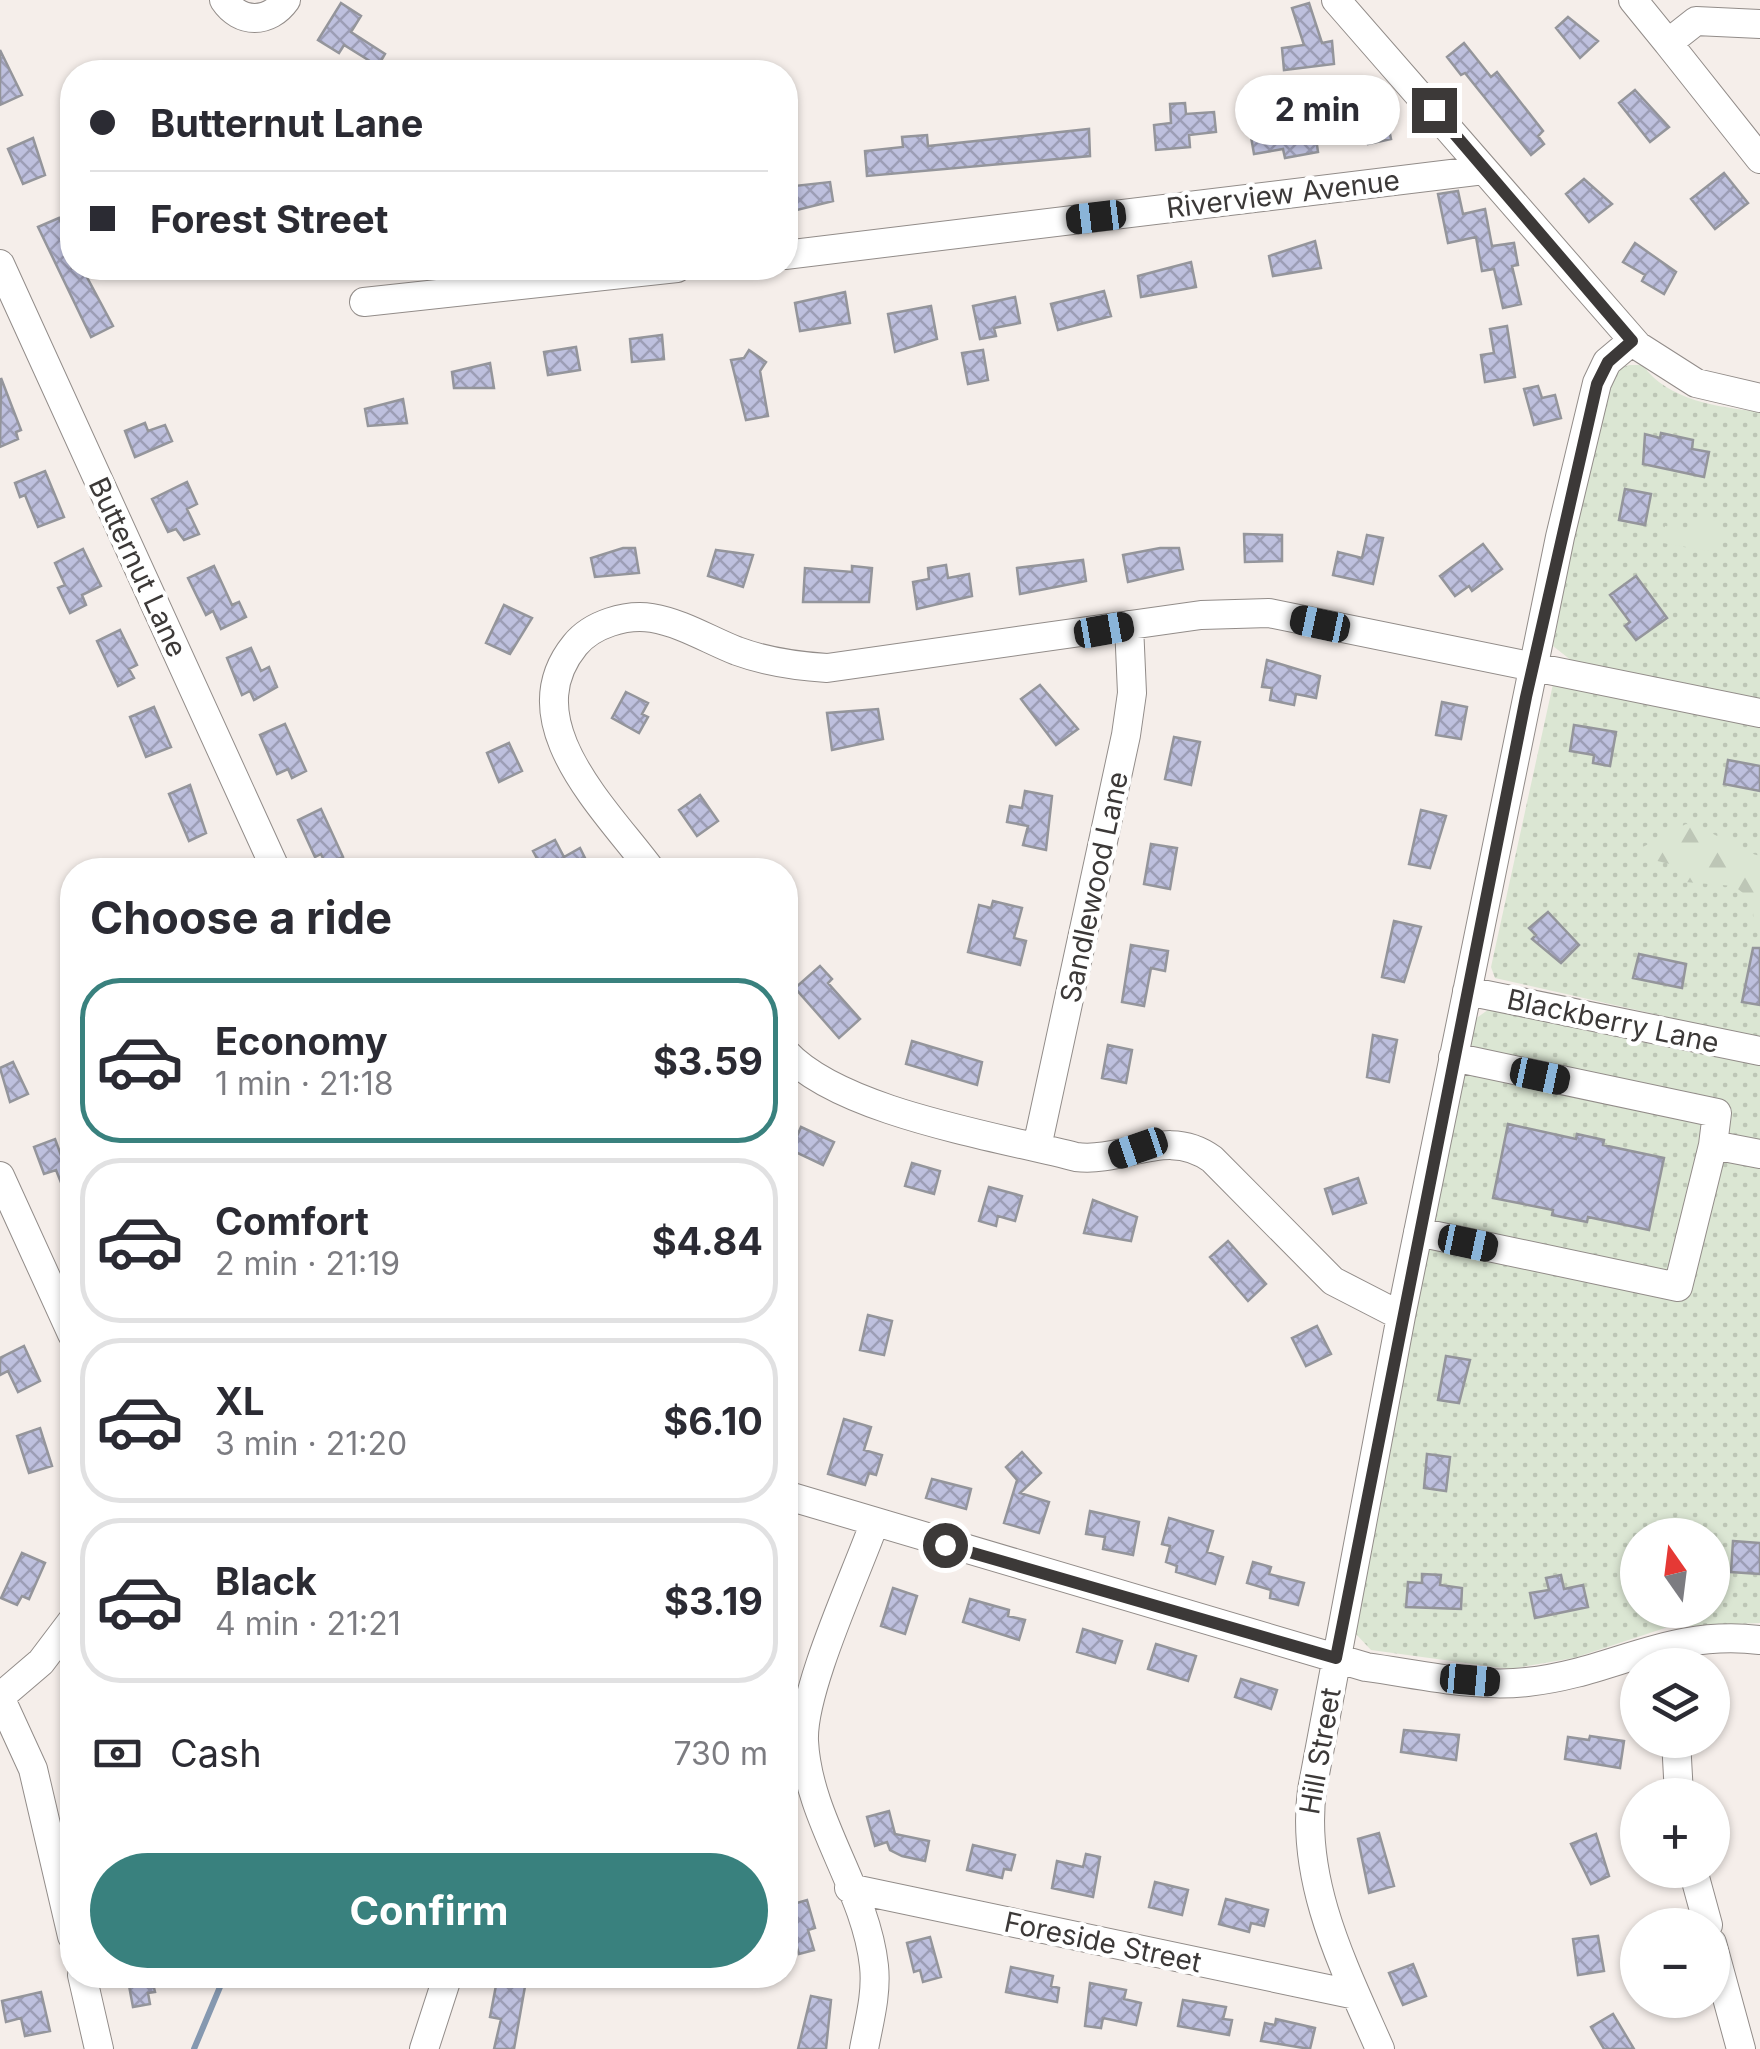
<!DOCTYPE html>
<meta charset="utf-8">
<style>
:root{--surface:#fff;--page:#f2f2f3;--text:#2b2b33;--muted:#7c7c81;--line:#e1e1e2;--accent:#39817e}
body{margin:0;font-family:Inter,sans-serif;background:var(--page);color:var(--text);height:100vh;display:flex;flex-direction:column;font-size:38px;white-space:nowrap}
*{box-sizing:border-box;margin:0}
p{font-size:32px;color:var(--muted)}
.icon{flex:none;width:55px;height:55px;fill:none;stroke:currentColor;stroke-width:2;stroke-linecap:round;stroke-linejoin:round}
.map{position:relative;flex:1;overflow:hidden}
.sheet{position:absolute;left:60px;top:858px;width:738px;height:1130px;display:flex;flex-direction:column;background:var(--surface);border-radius:40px;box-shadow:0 2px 8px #0004}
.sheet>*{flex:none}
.guide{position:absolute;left:60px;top:60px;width:738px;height:220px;border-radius:40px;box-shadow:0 2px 8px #0004;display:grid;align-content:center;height:220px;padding:0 30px;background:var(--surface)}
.needle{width:65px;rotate:346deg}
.fabs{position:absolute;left:1620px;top:1518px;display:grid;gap:20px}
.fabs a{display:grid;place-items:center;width:110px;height:110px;border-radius:50%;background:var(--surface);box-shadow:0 2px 8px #0004;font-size:50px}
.end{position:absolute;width:45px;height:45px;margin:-22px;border:12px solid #3c3938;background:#fff;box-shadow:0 0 0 5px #fff}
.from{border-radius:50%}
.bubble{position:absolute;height:70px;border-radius:35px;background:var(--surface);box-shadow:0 2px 8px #0004;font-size:32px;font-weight:700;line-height:70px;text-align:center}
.car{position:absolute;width:30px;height:60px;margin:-30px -15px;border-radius:12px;box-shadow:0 0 8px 2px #0007;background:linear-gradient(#222 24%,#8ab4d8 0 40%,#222 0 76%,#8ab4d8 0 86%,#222 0)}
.guide b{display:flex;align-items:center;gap:35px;height:95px;font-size:38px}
.guide b+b{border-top:2px solid var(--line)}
.guide i{width:25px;height:25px;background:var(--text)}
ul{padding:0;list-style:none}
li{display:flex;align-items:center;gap:30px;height:165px;margin:0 20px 15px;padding:0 10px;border:5px solid var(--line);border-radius:40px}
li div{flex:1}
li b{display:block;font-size:38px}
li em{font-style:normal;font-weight:700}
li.active{border-color:var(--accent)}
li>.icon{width:90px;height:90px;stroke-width:1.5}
h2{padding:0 30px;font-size:45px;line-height:120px}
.pay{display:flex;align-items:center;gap:25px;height:110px;padding:0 30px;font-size:38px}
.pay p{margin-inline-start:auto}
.action{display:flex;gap:20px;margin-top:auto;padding:20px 30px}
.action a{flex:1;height:115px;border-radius:60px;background:var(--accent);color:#fff;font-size:40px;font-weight:700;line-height:115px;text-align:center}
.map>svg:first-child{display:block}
.grass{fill:url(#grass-dots);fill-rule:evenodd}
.forest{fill:url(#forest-firs)}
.garden{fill:#dbe6d3}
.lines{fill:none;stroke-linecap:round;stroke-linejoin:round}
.stream{stroke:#8598b0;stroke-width:6}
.building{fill:url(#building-cross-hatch);stroke:#94959b;stroke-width:2.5}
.minor-casing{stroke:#928c89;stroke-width:30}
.minor{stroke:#fff;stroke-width:28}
.route{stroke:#3c3938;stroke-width:12}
.labels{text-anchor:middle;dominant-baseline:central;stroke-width:9;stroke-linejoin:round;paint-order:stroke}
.street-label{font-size:28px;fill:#3c3938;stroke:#fff}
</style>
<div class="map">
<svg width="1760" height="2049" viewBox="0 0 1760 2049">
<defs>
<pattern id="grass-dots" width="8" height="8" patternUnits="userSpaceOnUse" patternTransform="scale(2.5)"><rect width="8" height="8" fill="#dbe6d3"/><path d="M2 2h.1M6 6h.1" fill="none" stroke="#bdc6b6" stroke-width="1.8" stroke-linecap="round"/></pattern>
<pattern id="forest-firs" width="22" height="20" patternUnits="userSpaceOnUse" patternTransform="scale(2.5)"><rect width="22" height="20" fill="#dbe6d3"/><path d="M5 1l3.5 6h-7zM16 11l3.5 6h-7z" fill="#bdc6b6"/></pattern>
<pattern id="building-cross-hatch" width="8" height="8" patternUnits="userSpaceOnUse" patternTransform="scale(2.5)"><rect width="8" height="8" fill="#bec0de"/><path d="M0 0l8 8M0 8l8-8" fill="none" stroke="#9c9db5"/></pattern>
</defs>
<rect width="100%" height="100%" fill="#f5eeea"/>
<path class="grass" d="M1629,365H1643C1667,401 1720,407 1760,412V700L1572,661L1553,646L1603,390L1616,370Z
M1553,684L1760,724V1038L1495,978L1491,967Z
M1492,1007L1760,1061V1623L1668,1627L1574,1658L1510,1669L1371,1650L1355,1633L1471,1022ZM1638,1535H1712V1610H1638Z"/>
<path class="forest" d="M1686,824C1715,830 1732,848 1760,856V928L1754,924L1752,900L1734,886L1685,882L1682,867L1641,857V848Z"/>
<path class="garden" d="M1690,517L1721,521V553L1663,543L1665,526L1690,530Z"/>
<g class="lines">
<path class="stream" d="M194,2049L225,1975"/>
</g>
<path class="building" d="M341,3L361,16L351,32L385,54L378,66L344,45L339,53L318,40Z
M1309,3L1322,43L1332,41L1334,64L1284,70L1282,48L1304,45L1292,8Z
M1568,17L1598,41L1580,58L1556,28Z
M1464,43L1491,77L1497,72L1543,131L1538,136L1544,144L1531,155L1465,73L1461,75L1447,57Z
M0,50L22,95L0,105Z
M1635,90L1669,127L1650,142L1619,103Z
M1185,103L1186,114L1214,112L1216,132L1189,135L1190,147L1156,150L1154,125L1171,123L1170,104Z
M1385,110L1391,139L1368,144L1362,115Z
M1282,125L1284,136L1315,131L1318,152L1285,158L1283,149L1254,154L1250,131Z
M1089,129L1090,156L867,176L865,151L903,147L902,137L927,135L928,146Z
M33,138L45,175L23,184L8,149Z
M1724,173L1748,203L1715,229L1691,199Z
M1584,179L1612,204L1589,222L1566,194Z
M830,182L833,201L785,213V187Z
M1458,191L1463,214L1485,209L1492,246L1514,243L1518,265L1512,266L1521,304L1503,308L1494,269L1482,271L1476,237L1448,243L1438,194Z
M59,218L72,247V268H82L113,326L91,337L38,227Z
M1315,241L1321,268L1273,276L1269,256Z
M1635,243L1676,272L1664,294L1642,281L1645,275L1623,262Z
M1191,262L1196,287L1141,297L1138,276Z
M1104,291L1111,316L1058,330L1051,304Z
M845,292L850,323L800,331L795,303Z
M1015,297L1020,323L994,328L996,336L980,339L973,306Z
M931,306L937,339L895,352L888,314Z
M1507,326L1515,377L1485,382L1481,355L1494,353L1490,329Z
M662,335L664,359L632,362L630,339Z
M576,347L580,370L548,375L544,352Z
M749,350L766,362L760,371L768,416L746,420L731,360L744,358Z
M983,350L988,380L968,384L962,353Z
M490,363L494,388H454L452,372Z
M1,378L21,430L16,432L18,439L0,447Z
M1538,386L1542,398L1555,395L1561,418L1534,425L1524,389Z
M403,399L407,423L368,426L365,409Z
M145,423L148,431L165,425L172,441L135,457L125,431Z
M1661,433L1693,440L1692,449L1709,452L1704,477L1643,464L1645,434L1660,438Z
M45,471L64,517L38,527L25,495L20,497L15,483Z
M187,482L197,504L187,509L199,534L184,540L176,529L168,532L152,499Z
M1625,489L1651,494L1645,525L1619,520Z
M1244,534L1282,535V561L1245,562Z
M1367,535L1383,538L1373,584L1333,575L1338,552L1362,558Z
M1483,544L1502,569L1472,591L1469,586L1455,596L1440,576Z
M623,548H635L639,573L595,577L591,558Z
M1160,548H1179L1183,569L1128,582L1123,555Z
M83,549L101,586L82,595L86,605L70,613L58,588L65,585L55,563Z
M716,550L753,555L743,587L708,576Z
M1083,560L1086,581L1020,594L1017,568Z
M946,565L948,578L969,574L972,596L917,609L913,582L929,579L928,568Z
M214,566L232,605L239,602L246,617L221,629L213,611L206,615L188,578Z
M852,566L872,568L869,602H803L805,568L852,572Z
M1636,576L1667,618L1636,640L1625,626L1630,622L1610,595Z
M504,605L532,618L510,654L486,643Z
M120,630L137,665L129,669L134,678L118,686L97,641Z
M251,648L261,671L269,667L277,687L254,700L250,691L242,695L227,658Z
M1267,660L1320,676L1316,698L1296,694L1294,705L1270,700L1272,688L1262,687Z
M1040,685L1078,729L1056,745L1021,699Z
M626,692L648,703L642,714L648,717L639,733L612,718Z
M1442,702L1467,707L1461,739L1436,735Z
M154,707L171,747L146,757L130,717Z
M878,709L883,739L832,750L827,713Z
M285,724L306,771L292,778L288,769L277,774L260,735Z
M1574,725L1616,732L1610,766L1593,763L1594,755L1570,751Z
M1174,737L1200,742L1191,785L1165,779Z
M509,743L522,771L499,782L487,753Z
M1728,760L1760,766V791L1724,784Z
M190,785L206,833L189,841L169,794Z
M1025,791L1052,796L1046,850L1023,845L1028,826L1007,822L1010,806L1022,808Z
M700,795L718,821L697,836L679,810Z
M321,809L343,857L326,865L321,854L315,857L298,820Z
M1421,810L1446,816L1430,868L1409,864Z
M555,840L564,857L580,848L591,870H539L542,868L533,851Z
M1151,844L1177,848L1170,889L1144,884Z
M993,901L1022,908L1014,938L1026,941L1020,965L968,952L979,905L991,908Z
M1548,912L1579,945L1561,963L1532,939L1536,935L1529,928Z
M1394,921L1421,927L1404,982L1382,977Z
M1131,945L1168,951L1165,971L1151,968L1144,1006L1122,1002Z
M1753,948H1760V1005L1742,1002Z
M1639,954L1686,964L1682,988L1633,978Z
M820,966L832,979L828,983L860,1019L839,1038L795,988Z
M1373,1035L1397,1040L1389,1082L1367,1077Z
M912,1041L982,1062L977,1085L906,1064Z
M1108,1045L1132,1050L1126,1083L1102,1078Z
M13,1062L28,1094L10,1102L0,1068Z
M1508,1124L1576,1139L1577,1134L1604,1140L1603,1145L1664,1158L1649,1230L1588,1217L1587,1222L1552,1215L1553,1210L1493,1198Z
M801,1127L834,1142L823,1165L791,1150Z
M55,1139L65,1166L72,1163V1210L56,1170L44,1174L34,1147Z
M912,1163L940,1171L934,1194L905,1186Z
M1358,1178L1366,1203L1333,1214L1325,1189Z
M989,1187L1022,1196L1015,1221L998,1216L996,1226L979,1221Z
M1093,1200L1137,1217L1131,1241L1084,1233Z
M1228,1241L1266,1284L1248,1301L1210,1257Z
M868,1315L892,1321L884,1355L860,1350Z
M1317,1326L1331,1354L1306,1366L1292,1338Z
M24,1346L40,1381L18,1392L8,1371L0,1375V1358Z
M1446,1356L1470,1360L1459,1403L1438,1400Z
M844,1419L871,1427L864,1450L882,1455L876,1475L869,1473L865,1485L828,1474Z
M40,1428L52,1466L29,1473L17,1436Z
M1022,1452L1041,1473L1020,1493L1049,1502L1039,1533L1004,1523L1017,1480L1006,1467Z
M1427,1454L1450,1457L1446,1491L1424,1488Z
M932,1479L971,1489L966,1509L926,1498Z
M1090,1511L1139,1522L1133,1555L1103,1549L1105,1537L1086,1534Z
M1169,1518L1213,1531L1207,1552L1223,1557L1215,1584L1176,1572L1177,1566L1166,1562L1170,1546L1162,1544Z
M1733,1541L1760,1543V1574L1731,1572Z
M22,1553L45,1563L29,1599L22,1596L17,1605L1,1598Z
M1253,1562L1271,1567L1269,1574L1304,1583L1298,1605L1270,1598L1271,1590L1247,1583Z
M1422,1574L1441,1575L1440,1585L1462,1588L1461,1609L1406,1607L1408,1582L1422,1583Z
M1561,1575L1564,1589L1583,1585L1588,1607L1535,1618L1530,1593L1549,1590L1546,1578Z
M893,1588L917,1596L905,1634L881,1626Z
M970,1599L1009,1610L1008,1616L1025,1620L1019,1640L963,1622Z
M1083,1629L1122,1641L1115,1663L1077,1652Z
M1156,1644L1196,1656L1188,1681L1148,1669Z
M1241,1679L1277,1690L1271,1709L1235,1697Z
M1404,1730L1459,1735L1456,1760L1401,1752Z
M1590,1736L1624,1741L1620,1768L1565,1759L1568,1737L1589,1740Z
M889,1811L895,1834L929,1841L925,1861L902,1856L890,1850L887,1842L875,1846L867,1817Z
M1379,1833L1394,1886L1369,1893L1358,1839Z
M1596,1834L1609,1876L1591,1884L1571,1844Z
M973,1845L1015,1855L1011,1870L1004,1869L1002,1878L967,1870Z
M1086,1854L1100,1857L1093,1897L1052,1888L1057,1861L1083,1867Z
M1155,1882L1188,1890L1182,1915L1149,1907Z
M1226,1899L1268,1910L1264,1926L1251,1923L1249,1932L1219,1924Z
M807,1900L815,1928L808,1930L814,1950L799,1954L786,1906Z
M1598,1936L1604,1971L1578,1975L1573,1939Z
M930,1937L941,1977L923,1982L920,1970L914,1972L907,1943Z
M1413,1964L1426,1996L1403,2005L1389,1973Z
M1011,1967L1053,1976L1051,1986L1059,1988L1057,2002L1006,1992Z
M127,1975H151L155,1992L148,1993L150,2004L133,2007Z
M498,1975H527L514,2049H494L501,2019L490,2017Z
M1090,1983L1126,1990L1124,1999L1141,2003L1136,2025L1103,2018L1101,2028L1085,2026Z
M41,1992L50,2031L25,2036L21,2018L6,2022L2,2001Z
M811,1996L831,2000L826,2049H798Z
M1183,2000L1226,2007L1223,2019L1232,2020L1229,2035L1178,2026Z
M1613,2014L1634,2049H1604L1591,2027Z
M1276,2019L1315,2028L1310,2049L1261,2041L1265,2023L1275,2025Z"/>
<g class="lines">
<defs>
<path id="minor" d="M224,0C240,24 269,24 286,0
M1336,0L1638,346L1696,383L1760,398
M1633,0L1668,43
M1760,24L1696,21L1668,43L1760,159
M785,255L1484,170
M0,264L276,870
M364,302L677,268
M651,870C606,809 512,722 575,645C592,624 626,614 652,618C682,623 709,640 737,651C767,662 795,666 827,668L1201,615L1269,613L1760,713
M1467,991L1760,1051
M785,1052C840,1112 995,1136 1076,1157C1125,1163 1167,1126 1212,1159L1333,1281L1401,1316
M1453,1057L1717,1113L1713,1145
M1037,1147L1126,735L1132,693L1129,625
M0,1176L72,1334
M1418,1232L1678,1287L1713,1145L1760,1154
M785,1495L1366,1667C1418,1674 1475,1688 1527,1682C1613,1673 1667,1629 1760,1640
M72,1621L41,1662L0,1697L33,1769L72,1936
M1676,1740L1679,1795
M1693,1870L1708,1925
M849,1888L1356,1995
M1712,1943L1741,2049
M82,1975L99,2049
M424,2049L448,1975
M864,2049C869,2022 877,1994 874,1966C866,1889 808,1820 804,1741C802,1690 855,1577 874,1524
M1380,2049C1344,1967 1300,1882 1312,1790L1401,1316L1560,537L1597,383L1607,362L1632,341"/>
</defs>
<use href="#minor" class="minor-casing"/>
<use href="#minor" class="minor"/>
</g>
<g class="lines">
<path class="route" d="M945,1545L1336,1658L1526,697L1597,384L1608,362L1632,341L1434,110"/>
</g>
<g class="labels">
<g class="street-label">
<text transform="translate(1283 194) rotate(-7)">Riverview Avenue</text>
<text transform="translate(138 567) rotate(65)">Butternut Lane</text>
<text transform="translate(1094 887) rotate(-78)">Sandlewood Lane</text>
<text transform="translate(1613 1021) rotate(12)">Blackberry Lane</text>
<text transform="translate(1320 1751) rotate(-80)">Hill Street</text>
<text transform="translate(1103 1942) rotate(12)">Foreside Street</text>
</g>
</g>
</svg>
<div class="fabs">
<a><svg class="needle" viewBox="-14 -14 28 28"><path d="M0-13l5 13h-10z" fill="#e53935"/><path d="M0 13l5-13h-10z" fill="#7c7c81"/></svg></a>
<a><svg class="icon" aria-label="layers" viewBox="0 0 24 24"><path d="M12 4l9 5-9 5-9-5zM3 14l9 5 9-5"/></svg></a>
<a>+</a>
<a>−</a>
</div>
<i class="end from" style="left:945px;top:1545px"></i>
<i class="end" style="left:1434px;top:110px"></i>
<div class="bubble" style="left:1235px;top:75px;width:165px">2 min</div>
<i class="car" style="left:1096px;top:217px;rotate:263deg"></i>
<i class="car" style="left:1320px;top:624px;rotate:282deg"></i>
<i class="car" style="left:1104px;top:630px;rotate:80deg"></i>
<i class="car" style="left:1540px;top:1076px;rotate:102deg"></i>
<i class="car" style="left:1138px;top:1148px;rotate:251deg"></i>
<i class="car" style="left:1468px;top:1243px;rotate:102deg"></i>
<i class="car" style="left:1470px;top:1680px;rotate:95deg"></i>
<div class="guide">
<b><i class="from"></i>Butternut Lane</b>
<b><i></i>Forest Street</b>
</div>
<section class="sheet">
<h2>Choose a ride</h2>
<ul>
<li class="active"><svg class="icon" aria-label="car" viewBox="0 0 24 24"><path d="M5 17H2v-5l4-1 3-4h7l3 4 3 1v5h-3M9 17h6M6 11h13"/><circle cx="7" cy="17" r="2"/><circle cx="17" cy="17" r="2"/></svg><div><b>Economy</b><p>1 min · 21:18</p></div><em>$3.59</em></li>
<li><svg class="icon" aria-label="car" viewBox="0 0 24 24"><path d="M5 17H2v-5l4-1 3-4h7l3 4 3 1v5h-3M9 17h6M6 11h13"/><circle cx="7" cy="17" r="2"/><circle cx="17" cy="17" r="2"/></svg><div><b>Comfort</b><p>2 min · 21:19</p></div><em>$4.84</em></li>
<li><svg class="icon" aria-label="car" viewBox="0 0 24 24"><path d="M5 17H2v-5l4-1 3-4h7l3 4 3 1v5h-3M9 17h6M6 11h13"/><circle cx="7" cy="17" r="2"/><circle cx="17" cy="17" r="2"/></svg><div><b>XL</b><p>3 min · 21:20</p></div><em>$6.10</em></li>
<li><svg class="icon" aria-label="car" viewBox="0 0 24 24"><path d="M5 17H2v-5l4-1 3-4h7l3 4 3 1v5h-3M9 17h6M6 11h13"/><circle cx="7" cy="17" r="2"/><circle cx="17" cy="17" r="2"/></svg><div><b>Black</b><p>4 min · 21:21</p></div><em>$3.19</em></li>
</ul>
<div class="pay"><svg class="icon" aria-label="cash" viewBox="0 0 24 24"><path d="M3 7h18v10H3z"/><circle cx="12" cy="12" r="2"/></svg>Cash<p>730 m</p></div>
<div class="action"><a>Confirm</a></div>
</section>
</div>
